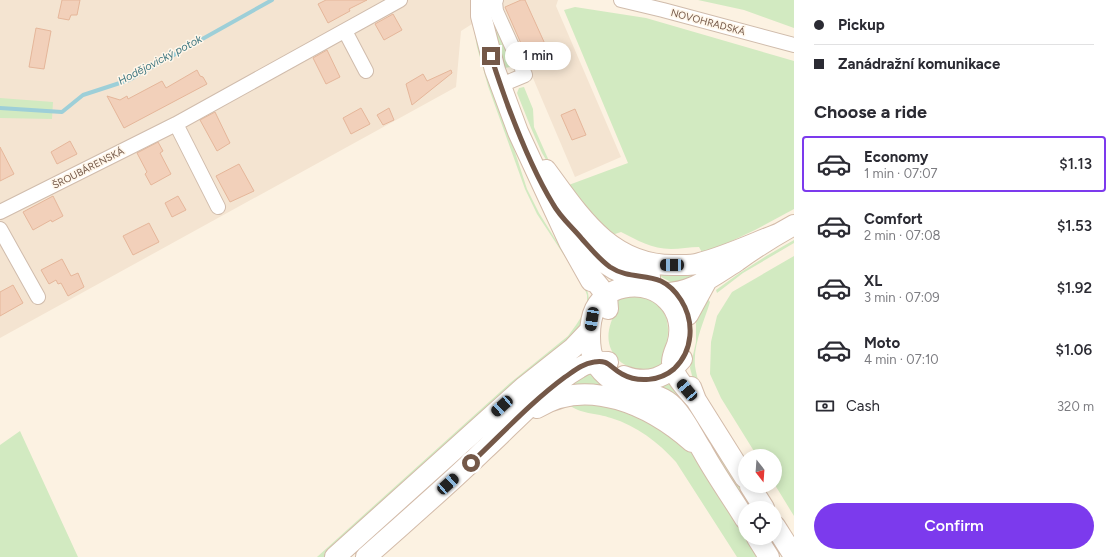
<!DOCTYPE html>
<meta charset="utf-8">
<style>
:root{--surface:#fff;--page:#f7f7f7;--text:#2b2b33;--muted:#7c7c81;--line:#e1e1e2;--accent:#7c3aed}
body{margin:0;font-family:Figtree,sans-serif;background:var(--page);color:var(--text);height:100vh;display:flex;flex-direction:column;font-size:15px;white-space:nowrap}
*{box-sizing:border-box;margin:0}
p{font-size:13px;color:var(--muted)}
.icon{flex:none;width:22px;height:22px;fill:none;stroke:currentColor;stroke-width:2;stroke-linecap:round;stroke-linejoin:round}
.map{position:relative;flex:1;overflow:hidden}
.side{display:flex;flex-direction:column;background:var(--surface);width:320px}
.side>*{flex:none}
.banner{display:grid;align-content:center;height:88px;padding:0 20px;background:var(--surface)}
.needle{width:26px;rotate:163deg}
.fabs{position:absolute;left:738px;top:449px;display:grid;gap:8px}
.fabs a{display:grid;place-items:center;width:44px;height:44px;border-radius:50%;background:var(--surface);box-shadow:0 2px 10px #0003;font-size:20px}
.end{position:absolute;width:18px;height:18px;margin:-9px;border:5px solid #745848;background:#fff;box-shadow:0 0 0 2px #fff}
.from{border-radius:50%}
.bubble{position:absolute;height:28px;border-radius:14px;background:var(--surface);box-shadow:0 2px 10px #0003;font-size:13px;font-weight:600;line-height:28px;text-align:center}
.car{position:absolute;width:12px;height:24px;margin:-12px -6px;border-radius:5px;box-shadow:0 0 3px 1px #0007;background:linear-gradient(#222 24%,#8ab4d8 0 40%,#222 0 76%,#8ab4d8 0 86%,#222 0)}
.banner b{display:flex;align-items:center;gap:14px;height:38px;font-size:15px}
.banner b+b{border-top:1px solid var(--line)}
.banner i{width:10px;height:10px;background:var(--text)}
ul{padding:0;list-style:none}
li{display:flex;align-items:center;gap:12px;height:56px;margin:0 8px 6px;padding:0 12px;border:2px solid transparent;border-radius:4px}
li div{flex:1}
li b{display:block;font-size:15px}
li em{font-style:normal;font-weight:600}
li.current{border-color:var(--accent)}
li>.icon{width:36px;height:36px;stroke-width:1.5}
h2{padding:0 20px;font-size:18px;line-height:48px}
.pay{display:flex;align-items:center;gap:10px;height:44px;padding:0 20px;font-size:15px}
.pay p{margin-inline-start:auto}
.cta{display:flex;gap:8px;margin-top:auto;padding:8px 20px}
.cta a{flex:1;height:46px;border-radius:24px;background:var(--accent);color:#fff;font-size:16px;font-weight:600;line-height:46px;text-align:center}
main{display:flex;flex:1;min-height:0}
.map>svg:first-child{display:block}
.residential{fill:#f4e4d1}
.green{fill:#d2eac1}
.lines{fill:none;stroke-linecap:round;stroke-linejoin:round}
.stream{stroke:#9dcfd8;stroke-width:4}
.building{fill:#f2d0ba;stroke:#e5b69a}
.minor-casing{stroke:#d0bcac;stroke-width:16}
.secondary-casing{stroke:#d3bba9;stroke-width:22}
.minor{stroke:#fff;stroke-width:14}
.secondary{stroke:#fff;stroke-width:20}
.route{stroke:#745848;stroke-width:5}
.labels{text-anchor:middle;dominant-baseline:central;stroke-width:3;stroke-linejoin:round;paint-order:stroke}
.street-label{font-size:10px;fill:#745848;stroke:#fff6e9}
.water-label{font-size:11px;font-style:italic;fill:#3f7781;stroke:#fff6e9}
</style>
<main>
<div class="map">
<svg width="794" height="557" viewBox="0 0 794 557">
<rect width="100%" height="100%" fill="#fcf2e2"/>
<path class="residential" d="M0,0H558L556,6L621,157L575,177L502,5L461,31L456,87L0,338Z"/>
<path class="green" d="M698,0H794V28L744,10Z
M575,7L646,18L794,61V209L755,230L708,252L709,255L704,256L699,247C690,247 680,249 671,249C652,249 637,240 621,232L615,234L612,239L609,236L578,207L551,168L542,153L531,128L517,93L519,88L524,87L533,109L534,127L549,161L566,186L628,163L564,10Z
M491,18H493L512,63L510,67L505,68L503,65Z
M473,23L527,189L539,213L575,271V272L537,214L525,189L488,86L477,47Z
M0,98L53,102L52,119L0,118Z
M794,240V243L743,273L717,293L716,290C741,271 767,255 794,240Z
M602,247L707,270L676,287L669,281Z
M794,256V516L775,485V456H757L721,398L710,374L711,342L717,316L732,292Z
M582,282C598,300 582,324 570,339L400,488L324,557H317L510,383L568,336L576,325L585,311L587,303V295Z
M625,297C631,297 638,296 643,297C664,301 671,322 667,341C665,349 660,355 663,364C657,368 650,371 643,370C622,369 605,352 609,330C611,319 617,311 616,300Z
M707,298L710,302C704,322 693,344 695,366C696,373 698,380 700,387L745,460L694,383L690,368L696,342V323L697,316Z
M588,369L607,387L564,386Z
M671,377L754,508H747L653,386Z
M579,402L628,410L682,443L694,456L758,557H737L676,462C658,442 637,426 611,418C597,413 579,414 568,404Z
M20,431L78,557H0V445Z"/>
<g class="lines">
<path class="stream" d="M0,108L62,112L83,95L129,80L272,0"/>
</g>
<path class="building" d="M62,0H80L77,15H71L69,20L58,18Z
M326,0H367L349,9L350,11L328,23L318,4Z
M521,0H525L550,55L530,64L505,7Z
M393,14L402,30L384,40L375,24Z
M36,28L51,31L44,69L29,67Z
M327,50L340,77L326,84L313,58Z
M197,70L200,76L203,77L207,84L124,128L107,96L120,100L127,96L128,99L162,81L166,88Z
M451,70L452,73L412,105L406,84L423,74L427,81Z
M361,108L370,124L351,134L343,118Z
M389,108L394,120L383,125L377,115Z
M575,109L586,135L572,140L561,115Z
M215,112L230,143L217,151L200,120Z
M70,141L77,154L57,164L51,152Z
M158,142L163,151L160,153L171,174L151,185L145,174L147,172L137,153Z
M0,147L14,174L0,181Z
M239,164L254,191L230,202L216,176Z
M53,196L63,216L52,222L51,220L33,230L23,212Z
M178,196L186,210L172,217L165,203Z
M149,223L159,242L133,255L123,236Z
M62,259L71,276L78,273L84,287L68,296L61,283L58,284L56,280L49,284L41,270Z
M13,285L23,303L0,316V292Z"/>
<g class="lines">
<defs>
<path id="minor" d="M496,0L495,2L496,11L525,75L501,85
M621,0L663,10L794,45
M345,31L366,71
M176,124L218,207
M0,212L176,124L400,0
M0,229L38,297"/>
<path id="secondary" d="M481,0V16L495,70L518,132L569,242L591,281
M546,170C580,216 610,265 673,265C681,265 691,266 700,263C727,256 754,243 780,233
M553,205C570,225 596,263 620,272C629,275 640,276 650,277
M585,269L607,296L608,309
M659,293C690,295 712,277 737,261C755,248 774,236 794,225
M688,315L706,282
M624,376C648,385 666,378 682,359
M691,387L696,400L745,478
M696,400C687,389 673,377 672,362C672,356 675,350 677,345C682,329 679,312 667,300C648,279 608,283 595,309C591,317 590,327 590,336C590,344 591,355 595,362C603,376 618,386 633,390C648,394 663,395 674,407C686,420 693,436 702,450C715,474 731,496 745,519
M537,408C588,376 651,406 692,442
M750,486L764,508
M775,526L794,556
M757,538L769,557
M335,557L525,386L573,348L590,330
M366,557C405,522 445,488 483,451C514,423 543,389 579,368C588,362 597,361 608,362"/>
</defs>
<use href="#minor" class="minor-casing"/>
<use href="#secondary" class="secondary-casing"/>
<use href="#minor" class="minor"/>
<use href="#secondary" class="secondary"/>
</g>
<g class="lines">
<path class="route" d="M471,463C502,434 531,402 565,377C574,371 582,364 594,362C609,359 610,368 622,374C638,383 660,381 674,369C693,351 695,322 681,300C659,266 636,284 610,267C599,259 591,249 582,239C573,228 560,217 553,204C535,175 520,138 508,106C502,89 496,73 491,56"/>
</g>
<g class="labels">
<g class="street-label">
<text transform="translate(708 22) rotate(15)">NOVOHRADSKÁ</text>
<text transform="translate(88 168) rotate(-27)">ŠROUBÁRENSKÁ</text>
</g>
<g class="water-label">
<text transform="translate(160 60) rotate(-28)">Hodějovický potok</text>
</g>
</g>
</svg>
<div class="fabs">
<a><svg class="needle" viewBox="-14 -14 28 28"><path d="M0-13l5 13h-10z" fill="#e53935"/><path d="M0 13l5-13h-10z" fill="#7c7c81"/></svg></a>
<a><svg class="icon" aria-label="locate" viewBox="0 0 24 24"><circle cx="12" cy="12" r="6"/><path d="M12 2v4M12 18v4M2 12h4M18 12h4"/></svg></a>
</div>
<i class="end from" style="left:471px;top:463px"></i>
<i class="end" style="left:491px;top:56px"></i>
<div class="bubble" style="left:505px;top:42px;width:66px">1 min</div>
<i class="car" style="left:672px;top:265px;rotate:270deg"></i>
<i class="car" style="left:592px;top:319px;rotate:189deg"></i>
<i class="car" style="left:687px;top:390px;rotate:320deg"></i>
<i class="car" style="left:502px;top:406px;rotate:228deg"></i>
<i class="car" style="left:448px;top:484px;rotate:48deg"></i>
</div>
<section class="side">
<div class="banner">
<b><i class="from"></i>Pickup</b>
<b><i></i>Zanádražní komunikace</b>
</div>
<h2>Choose a ride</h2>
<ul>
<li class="current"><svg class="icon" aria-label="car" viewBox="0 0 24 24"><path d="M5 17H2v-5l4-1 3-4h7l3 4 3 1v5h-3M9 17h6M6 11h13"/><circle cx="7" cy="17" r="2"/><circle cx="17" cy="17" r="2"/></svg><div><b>Economy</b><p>1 min · 07:07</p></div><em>$1.13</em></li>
<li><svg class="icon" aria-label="car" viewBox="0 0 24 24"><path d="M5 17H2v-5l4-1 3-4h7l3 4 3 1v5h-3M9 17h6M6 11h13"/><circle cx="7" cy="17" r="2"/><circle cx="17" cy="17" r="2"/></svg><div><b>Comfort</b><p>2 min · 07:08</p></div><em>$1.53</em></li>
<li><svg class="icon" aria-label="car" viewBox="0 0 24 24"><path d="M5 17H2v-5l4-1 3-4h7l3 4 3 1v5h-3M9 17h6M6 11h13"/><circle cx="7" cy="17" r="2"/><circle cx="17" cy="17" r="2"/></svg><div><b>XL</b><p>3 min · 07:09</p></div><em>$1.92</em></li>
<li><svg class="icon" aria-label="car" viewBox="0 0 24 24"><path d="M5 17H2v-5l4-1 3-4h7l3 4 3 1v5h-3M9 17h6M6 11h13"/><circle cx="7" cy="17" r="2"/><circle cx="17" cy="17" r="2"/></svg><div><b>Moto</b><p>4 min · 07:10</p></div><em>$1.06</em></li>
</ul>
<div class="pay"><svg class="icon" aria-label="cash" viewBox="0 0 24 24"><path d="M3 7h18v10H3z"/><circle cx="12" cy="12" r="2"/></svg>Cash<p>320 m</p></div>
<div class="cta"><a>Confirm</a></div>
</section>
</main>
